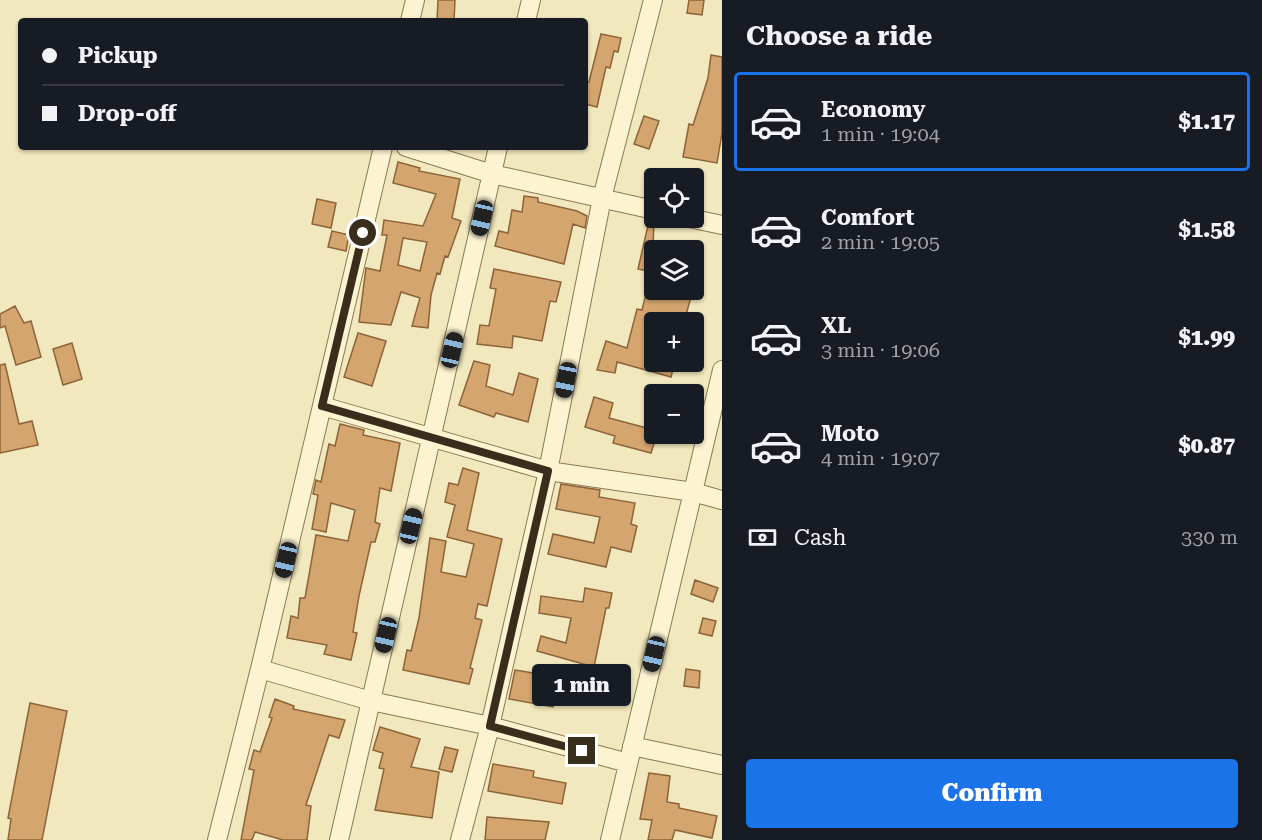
<!DOCTYPE html>
<meta charset="utf-8">
<style>
:root{--surface:#171b24;--page:#20242c;--text:#f1f3f6;--muted:#9ea1a6;--line:#363941;--accent:#1a73e8}
body{margin:0;font-family:"Roboto Serif",serif;background:var(--page);color:var(--text);height:100vh;display:flex;flex-direction:column;font-size:22px;white-space:nowrap}
*{box-sizing:border-box;margin:0}
p{font-size:20px;color:var(--muted)}
.icon{flex:none;width:33px;height:33px;fill:none;stroke:currentColor;stroke-width:2;stroke-linecap:round;stroke-linejoin:round}
.map{position:relative;flex:1;overflow:hidden}
.sheet{display:flex;flex-direction:column;background:var(--surface);width:540px}
.sheet>*{flex:none}
.hud{position:absolute;left:18px;top:18px;width:570px;height:132px;border-radius:6px;box-shadow:0 2px 4px #0004;display:grid;align-content:center;height:132px;padding:0 24px;background:var(--surface)}
.tools{position:absolute;left:644px;top:168px;display:grid;gap:12px}
.tools a{display:grid;place-items:center;width:60px;height:60px;border-radius:6px;background:var(--surface);box-shadow:0 2px 4px #0004;font-size:30px}
.end{position:absolute;width:27px;height:27px;margin:-14px;border:8px solid #392d1b;background:#fff;box-shadow:0 0 0 3px #fff}
.from{border-radius:50%}
.bubble{position:absolute;height:42px;border-radius:6px;background:var(--surface);box-shadow:0 2px 4px #0004;font-size:20px;font-weight:800;line-height:42px;text-align:center}
.car{position:absolute;width:18px;height:36px;margin:-18px -9px;border-radius:8px;box-shadow:0 0 4px 2px #0007;background:linear-gradient(#222 24%,#8ab4d8 0 40%,#222 0 76%,#8ab4d8 0 86%,#222 0)}
.hud b{display:flex;align-items:center;gap:21px;height:57px;font-size:22px}
.hud b+b{border-top:2px solid var(--line)}
.hud i{width:15px;height:15px;background:var(--text)}
ul{padding:0;list-style:none}
li{display:flex;align-items:center;gap:18px;height:99px;margin:0 12px 9px;padding:0 12px;border:3px solid transparent;border-radius:6px}
li div{flex:1}
li b{display:block;font-size:22px}
li em{font-style:normal;font-weight:800}
li.current{border-color:var(--accent)}
li>.icon{width:54px;height:54px;stroke-width:1.5}
h2{padding:0 24px;font-size:27px;line-height:72px}
.pay{display:flex;align-items:center;gap:15px;height:66px;padding:0 24px;font-size:22px}
.pay p{margin-inline-start:auto}
.cta{display:flex;gap:12px;margin-top:auto;padding:12px 24px}
.cta a{flex:1;height:69px;border-radius:6px;background:var(--accent);color:#fff;font-size:24px;font-weight:800;line-height:69px;text-align:center}
main{display:flex;flex:1;min-height:0}
.map>svg:first-child{display:block}
.building{fill:#d4a56f;stroke:#8d6438;stroke-width:1.5;fill-rule:evenodd}
.lines{fill:none;stroke-linecap:round;stroke-linejoin:round}
.minor-casing{stroke:#8c7854;stroke-width:20}
.minor{stroke:#fcf4d1;stroke-width:18}
.route{stroke:#392d1b;stroke-width:8}
</style>
<main>
<div class="map">
<svg width="722" height="840" viewBox="0 0 722 840">
<rect width="100%" height="100%" fill="#f2e8bd"/>
<path class="building" d="M438,0H455L454,21H437Z
M689,0H704L702,15L687,13Z
M601,34L621,38L618,52L614,51L610,68L606,67L597,107L585,104V82H589Z
M711,55L722,57V133L717,163L683,157L689,124L693,125L708,78Z
M644,116L659,121L649,149L634,144Z
M398,162L420,168L419,171L460,179L452,218L461,221L448,257L445,256L440,274L437,273L431,295L428,328L412,326L420,298L401,292L391,325L359,322L366,268L380,271L387,235H382L384,220L423,226L436,194L393,183ZM403,238L427,242L420,271L398,265Z
M524,196L538,198V202L577,211L587,216L585,228L573,224L564,264L495,246L499,231L508,233L512,210L522,212Z
M317,199L336,203L331,228L312,224Z
M649,221H654L652,272L638,269Z
M332,231L349,235L346,251L328,247Z
M494,269L561,282L556,302L550,301L542,341L513,336L512,348L477,344L480,325L489,326L496,289L490,288Z
M648,285L654,290L691,297L684,322H654V362H675L671,377L617,362L615,373L597,370L606,341L627,348L637,309L642,310Z
M15,306L24,323L31,321L41,357L16,365L5,326L0,328V314Z
M358,333L386,341L372,386L344,377Z
M72,343L82,379L63,385L53,349Z
M474,361L490,365L486,386L513,395L519,373L538,379L528,422L496,413L494,417L459,405Z
M5,364L19,424L32,421L38,445L0,453V365Z
M594,397L613,403L609,418L654,430L657,434L651,453L613,443L615,436L585,427Z
M340,424L364,430L363,435L400,443L391,491L380,488L375,522L380,524L375,542H371L359,596L353,632L357,633L351,660L324,654L327,645L287,638L291,616L298,618L300,598H305L316,535L348,541L355,510L331,503L326,532L312,529L318,495L313,494L316,480L321,482L329,444L335,446Z
M463,468L479,473L467,530L502,539L487,606L478,604L475,618L482,620L470,668L473,669L469,684L403,670L407,650L411,651L419,618L430,538L446,541L441,572L466,577L474,544L447,537L455,505L445,502L449,483L458,485Z
M561,484L600,490L599,497L635,503L631,524L637,526L631,552L611,547L606,567L548,554L553,534L594,543L600,517L556,509Z
M695,580L718,588L713,602L691,594Z
M585,588L612,593L609,608H606L594,667L537,651L541,636L566,643L571,618L539,613L541,596L583,602Z
M703,618L716,621L712,636L699,633Z
M686,669L700,671L699,688L684,686Z
M515,670L558,677L553,707L509,699Z
M275,699L294,706L293,709L345,720L339,738L329,735L306,805L311,806L307,840H283L255,832L252,840H241L254,770L249,769L254,750L260,752L272,718L269,717Z
M30,703L67,711L42,840H8L11,819L8,818Z
M380,727L420,739L411,767L439,772L432,818L375,810L384,769L379,768L383,753L373,750Z
M445,747L458,750L452,772L439,769Z
M493,764L534,771L533,777L566,783L562,804L488,791Z
M649,773L670,776L667,802L679,804V808L717,816L712,838L675,830L672,840H648L652,820L640,819Z
M487,817L549,822L545,840H485Z"/>
<g class="lines">
<defs>
<path id="minor" d="M410,21L415,0
M526,21L531,0
M406,147L492,174L654,210
M689,218L722,225
M322,406L548,471L693,492L722,500
M260,669L371,701L490,726L628,763
M632,746L722,765
M217,840L260,669L383,147
M339,840L498,147
M460,840L490,726L548,471L602,198L653,0
M610,840L722,370"/>
</defs>
<use href="#minor" class="minor-casing"/>
<use href="#minor" class="minor"/>
</g>
<g class="lines">
<path class="route" d="M363,233L322,406L548,471L490,726L582,751"/>
</g>
</svg>
<div class="tools">
<a><svg class="icon" aria-label="locate" viewBox="0 0 24 24"><circle cx="12" cy="12" r="6"/><path d="M12 2v4M12 18v4M2 12h4M18 12h4"/></svg></a>
<a><svg class="icon" aria-label="layers" viewBox="0 0 24 24"><path d="M12 4l9 5-9 5-9-5zM3 14l9 5 9-5"/></svg></a>
<a>+</a>
<a>−</a>
</div>
<i class="end from" style="left:363px;top:233px"></i>
<i class="end" style="left:582px;top:751px"></i>
<div class="bubble" style="left:532px;top:664px;width:99px">1 min</div>
<i class="car" style="left:482px;top:218px;rotate:193deg"></i>
<i class="car" style="left:452px;top:350px;rotate:13deg"></i>
<i class="car" style="left:566px;top:380px;rotate:191deg"></i>
<i class="car" style="left:411px;top:526px;rotate:13deg"></i>
<i class="car" style="left:286px;top:560px;rotate:193deg"></i>
<i class="car" style="left:386px;top:635px;rotate:193deg"></i>
<i class="car" style="left:654px;top:654px;rotate:193deg"></i>
<div class="hud">
<b><i class="from"></i>Pickup</b>
<b><i></i>Drop-off</b>
</div>
</div>
<section class="sheet">
<h2>Choose a ride</h2>
<ul>
<li class="current"><svg class="icon" aria-label="car" viewBox="0 0 24 24"><path d="M5 17H2v-5l4-1 3-4h7l3 4 3 1v5h-3M9 17h6M6 11h13"/><circle cx="7" cy="17" r="2"/><circle cx="17" cy="17" r="2"/></svg><div><b>Economy</b><p>1 min · 19:04</p></div><em>$1.17</em></li>
<li><svg class="icon" aria-label="car" viewBox="0 0 24 24"><path d="M5 17H2v-5l4-1 3-4h7l3 4 3 1v5h-3M9 17h6M6 11h13"/><circle cx="7" cy="17" r="2"/><circle cx="17" cy="17" r="2"/></svg><div><b>Comfort</b><p>2 min · 19:05</p></div><em>$1.58</em></li>
<li><svg class="icon" aria-label="car" viewBox="0 0 24 24"><path d="M5 17H2v-5l4-1 3-4h7l3 4 3 1v5h-3M9 17h6M6 11h13"/><circle cx="7" cy="17" r="2"/><circle cx="17" cy="17" r="2"/></svg><div><b>XL</b><p>3 min · 19:06</p></div><em>$1.99</em></li>
<li><svg class="icon" aria-label="car" viewBox="0 0 24 24"><path d="M5 17H2v-5l4-1 3-4h7l3 4 3 1v5h-3M9 17h6M6 11h13"/><circle cx="7" cy="17" r="2"/><circle cx="17" cy="17" r="2"/></svg><div><b>Moto</b><p>4 min · 19:07</p></div><em>$0.87</em></li>
</ul>
<div class="pay"><svg class="icon" aria-label="cash" viewBox="0 0 24 24"><path d="M3 7h18v10H3z"/><circle cx="12" cy="12" r="2"/></svg>Cash<p>330 m</p></div>
<div class="cta"><a>Confirm</a></div>
</section>
</main>
